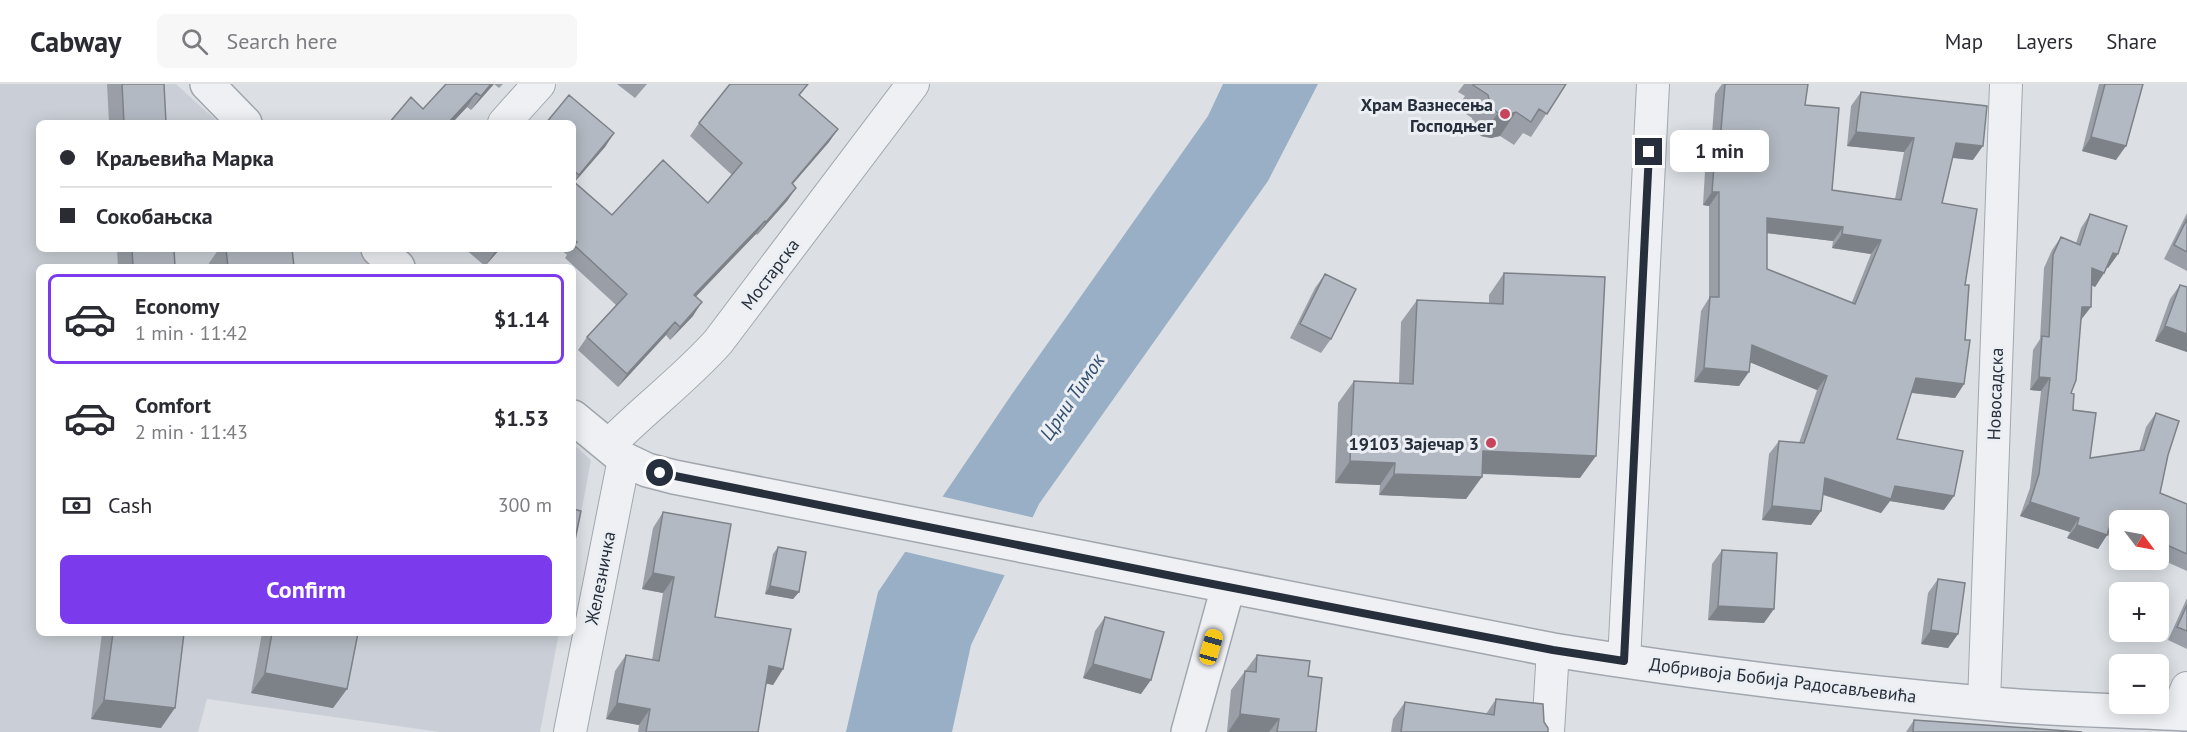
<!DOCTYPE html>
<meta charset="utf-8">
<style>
:root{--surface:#fff;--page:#f7f7f7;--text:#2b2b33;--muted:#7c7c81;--line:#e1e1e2;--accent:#7c3aed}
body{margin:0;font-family:"PT Sans",sans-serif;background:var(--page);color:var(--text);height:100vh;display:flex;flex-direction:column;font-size:22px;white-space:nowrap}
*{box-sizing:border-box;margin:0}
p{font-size:20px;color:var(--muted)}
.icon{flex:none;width:33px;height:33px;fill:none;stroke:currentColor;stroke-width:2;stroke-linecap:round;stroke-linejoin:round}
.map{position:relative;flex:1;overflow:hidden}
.drawer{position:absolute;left:36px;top:180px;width:540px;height:372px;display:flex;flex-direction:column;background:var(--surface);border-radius:9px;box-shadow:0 3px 15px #0003}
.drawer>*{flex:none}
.hud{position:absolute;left:36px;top:36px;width:540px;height:132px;border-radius:9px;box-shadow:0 3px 15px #0003;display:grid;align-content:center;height:132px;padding:0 24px;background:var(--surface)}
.needle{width:39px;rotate:122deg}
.tools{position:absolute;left:2109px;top:426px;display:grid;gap:12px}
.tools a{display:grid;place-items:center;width:60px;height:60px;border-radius:9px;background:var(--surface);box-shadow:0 3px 15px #0003;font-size:30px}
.end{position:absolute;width:27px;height:27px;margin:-14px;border:8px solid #262f3b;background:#fff;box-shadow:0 0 0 3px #fff}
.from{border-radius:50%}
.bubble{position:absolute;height:42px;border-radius:9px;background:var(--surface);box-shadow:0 3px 15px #0003;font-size:20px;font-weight:800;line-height:42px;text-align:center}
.car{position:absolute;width:18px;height:36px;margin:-18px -9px;border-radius:8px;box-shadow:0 0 4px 2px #0007;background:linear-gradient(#f5c518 24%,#345 0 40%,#f5c518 0 76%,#345 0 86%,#f5c518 0)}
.hud b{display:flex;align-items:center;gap:21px;height:57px;font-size:22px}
.hud b+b{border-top:2px solid var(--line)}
.hud i{width:15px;height:15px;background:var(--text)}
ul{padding:10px 0 0;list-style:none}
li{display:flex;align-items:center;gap:18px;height:90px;margin:0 12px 9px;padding:0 12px;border:3px solid transparent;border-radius:9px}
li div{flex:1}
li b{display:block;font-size:22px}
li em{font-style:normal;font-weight:800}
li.current{border-color:var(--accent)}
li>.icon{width:54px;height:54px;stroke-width:1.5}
.pay{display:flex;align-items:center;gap:15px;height:66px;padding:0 24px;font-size:22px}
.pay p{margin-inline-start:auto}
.primary-button{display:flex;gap:12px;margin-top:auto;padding:12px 24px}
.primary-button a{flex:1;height:69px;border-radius:9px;background:var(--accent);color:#fff;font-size:24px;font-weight:800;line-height:69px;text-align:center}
header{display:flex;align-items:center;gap:36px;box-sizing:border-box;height:84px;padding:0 30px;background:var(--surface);border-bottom:2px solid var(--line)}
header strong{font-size:28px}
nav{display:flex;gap:33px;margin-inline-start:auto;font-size:21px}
.search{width:420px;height:54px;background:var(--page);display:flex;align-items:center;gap:15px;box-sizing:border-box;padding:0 21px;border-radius:9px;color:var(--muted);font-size:22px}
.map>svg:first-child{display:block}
.built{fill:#cacfd7}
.water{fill:#98afc5}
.pier{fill:#dce0e5}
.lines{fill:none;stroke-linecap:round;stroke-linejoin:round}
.minor-casing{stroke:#a2a7af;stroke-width:34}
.tertiary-casing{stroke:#a2a7af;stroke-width:36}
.minor{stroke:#eef0f4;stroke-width:32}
.tertiary{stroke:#eef0f4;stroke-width:33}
.wall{fill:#9a9fa7;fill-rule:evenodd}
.shaded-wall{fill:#7d8288}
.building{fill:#b3b9c2;stroke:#7d8288;stroke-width:1.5;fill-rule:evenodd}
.route{stroke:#262f3b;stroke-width:8}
.poi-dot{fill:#c7445d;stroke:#ebeff3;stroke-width:2}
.labels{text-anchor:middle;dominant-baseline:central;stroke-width:6;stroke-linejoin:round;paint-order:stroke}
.poi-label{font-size:18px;font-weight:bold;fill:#262f3b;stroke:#ebeff3;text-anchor:end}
.street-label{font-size:18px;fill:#262f3b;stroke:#ebeff3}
.water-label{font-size:20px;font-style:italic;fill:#334f6d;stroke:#ebeff3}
</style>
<header>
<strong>Cabway</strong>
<div class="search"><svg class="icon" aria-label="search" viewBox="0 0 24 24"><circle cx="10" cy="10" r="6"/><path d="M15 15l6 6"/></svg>Search here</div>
<nav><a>Map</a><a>Layers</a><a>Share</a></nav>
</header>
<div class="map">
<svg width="2187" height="648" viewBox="0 0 2187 648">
<rect width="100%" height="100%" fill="#dce0e5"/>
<path class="built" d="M0,0H176L219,39H39V165H358L378,183H39V549H559L540,648H440L207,615L198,648H0Z
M573,360L591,376L573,473Z"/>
<path class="water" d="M1223,0H1318L1268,97L1039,420L971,561L952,648H846L878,508L1012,310L1208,32Z"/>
<path class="pier" d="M940,412L1035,434L1008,492L902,467Z"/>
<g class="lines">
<defs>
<path id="minor" d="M504,39L539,0
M608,362C643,326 684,296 718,258L913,0
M1624,577L1653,0
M1984,619L2006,0
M2177,629L2187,604
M570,648L624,375
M1548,648L1553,566"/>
<path id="tertiary" d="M207,0L245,39
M378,165L398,183
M573,333L624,375L647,386L674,393L1553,566C1695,589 1839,606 1982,619C2050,626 2119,626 2187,630
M1188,648L1228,503"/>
</defs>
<use href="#minor" class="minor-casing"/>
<use href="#tertiary" class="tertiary-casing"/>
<use href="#minor" class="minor"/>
<use href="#tertiary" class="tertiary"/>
</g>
<path class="wall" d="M107,0H164L166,39H109Z
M494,0L471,26L467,23L452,39H389L423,25Z
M494,0H503L499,4Z
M617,0H647L635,14Z
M1464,0H1566L1531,53L1523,49L1514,61L1500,52L1491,54L1481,52L1475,46L1472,34L1457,24L1465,12L1458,8Z
M1722,0H1808L1805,21L1832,106L1895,115L1904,68L1847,62L1851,22L1861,8L1973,76L1952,74L1942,119L1965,201L1964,300L1955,314L1911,309L1897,355L1944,426L1890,417L1881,429L1823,411L1821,427L1811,441L1762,436L1769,370L1779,357L1799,359L1817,306L1750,278L1739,302L1694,298L1701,227L1709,214V122L1703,121L1706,70L1711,63L1715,10ZM1767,149L1833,157L1832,164L1871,170L1852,218L1767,185Z
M2099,0H2143L2116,76L2082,67Z
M800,11L838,45L829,58L793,100L796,104L787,117L757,151L756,150L696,212L693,232L670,256L666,251L618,303L578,266L587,253L616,221L565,174L567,171L560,165H573V39L614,49L605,63L574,98L612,131L708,119L732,91L690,52L699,39Z
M2187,129V187L2164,175Z
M2090,130L2118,170L2108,184L2107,183L2104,189L2095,203L2092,201L2081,236L2071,309L2073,326L2090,374L2139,367L2146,343L2156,329L2168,371L2160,409L2187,420V487L2158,474V436H2120V456L2107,451L2098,465L2067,454L2070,448L2020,432L2030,404L2041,307L2030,306L2033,266L2040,255L2044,184L2052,166L2061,153L2076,159L2081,144Z
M117,165H174L175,183H118Z
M219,165H292L294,183H210L209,179Z
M465,165H500L485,182Z
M1504,189L1580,394L1482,390L1466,415L1379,411L1380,401L1335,399L1338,319L1354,297L1399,299L1401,238L1417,216L1489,219V211Z
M1325,190L1331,255L1321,269L1290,254L1315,204Z
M2180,201L2187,203V268L2155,257L2170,215Z
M663,428L715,533L783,585L773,601L766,599L758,648H638L639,641L606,635L615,587L626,571L652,576L663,509L642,505L653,444Z
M778,463L799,508L793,515L765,510L773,470Z
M1722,466L1764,539L1708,536L1712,480Z
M1938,495L1958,550L1948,564L1921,560L1928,509Z
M2187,514V565L2168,556Z
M1105,533L1141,610L1083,594L1095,547Z
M102,549H184L161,644L91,635Z
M262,549H358L347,605L333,624L251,609Z
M1257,571L1308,592L1316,648H1227L1231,606Z
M1496,615L1544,638L1548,648H1391L1393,635L1405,618L1486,630Z
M1914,636L2082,648H1906Z"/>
<path class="shaded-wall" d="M491,0H494L471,26L481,12Z
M476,9L467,23L452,39H448Z
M1516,28L1500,52L1491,54L1481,52L1498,29Z
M838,45L829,58L782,112L792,99Z
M1856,48L1914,54L1904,68L1847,62Z
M614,49L605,63L573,100L579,91Z
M2091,53L2126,62L2116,76L2082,67Z
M1956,59L1983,62L1973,76L1946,73Z
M796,104L787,117L757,151L766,138Z
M1712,108H1719L1709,122L1703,121Z
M1767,134L1843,143L1833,157L1758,148Z
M765,137L756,150L685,224L694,211Z
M1842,150L1881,156L1871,170L1832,164Z
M497,165H500L485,182L495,168Z
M2113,169L2118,170L2108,184L2104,182Z
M2092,184L2104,189L2095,203L2083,197Z
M702,218L693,232L670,256L680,243Z
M2082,223H2091L2081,236H2072Z
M675,238L666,251L618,303L627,290Z
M2165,242L2187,250V268L2155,257Z
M1752,261L1827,292L1817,306L1742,275Z
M1704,284L1749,288L1739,302L1694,298Z
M2039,293L2050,294L2041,307L2030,306Z
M1916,294L1964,300L1955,314L1906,308Z
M1483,367L1596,372L1580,394L1468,389Z
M1350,377L1395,379L1380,401L1335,399Z
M1394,390L1482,393L1466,415L1379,411Z
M1825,394L1895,402L1954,412L1944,426L1890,417L1881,429L1815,408Z
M2030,418L2079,434L2070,448L2020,432Z
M1772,422L1821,427L1811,441L1762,436Z
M2077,441L2107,451L2098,465L2067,454Z
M653,489L674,493L663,509L642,505Z
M770,502L799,508L793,515L765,510Z
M1718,522L1774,525L1764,539L1708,536Z
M1931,546L1958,550L1948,564L1921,560Z
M1093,580L1151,596L1141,610L1083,594Z
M769,582L783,585L773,601L758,598Z
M265,589L347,605L333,624L251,609Z
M104,616L175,624L161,644L91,635Z
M617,619L650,625L639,641L606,635Z
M1240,630L1279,635L1269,648H1228Z"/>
<path class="building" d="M122,0H164L166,39H124Z
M446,0H491L481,12L476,9L448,39H389L411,13L423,25Z
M730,0H808L799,11L838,45L792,99L796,104L766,138L765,137L694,211L702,218L680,243L675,238L627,290L587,253L627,210L574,161L577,158L573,155V97L612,131L663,76L708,119L742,79L699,39Z
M1474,0H1566L1547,30L1539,25L1531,38L1516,28L1507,31L1498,29L1491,23L1488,11L1473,1Z
M1725,0H1808L1805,21L1839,24L1832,106L1901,116L1914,54L1856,48L1861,8L1987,22L1983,62L1956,59L1942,119L1977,125L1965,201H1969L1965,256H1970L1964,300L1916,294L1897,355L1963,367L1954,412L1895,402L1891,415L1825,394L1821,427L1772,422L1779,357L1804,359L1827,292L1752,261L1749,288L1704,284L1710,213H1719V108H1712L1716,56L1720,57ZM1767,134L1843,143L1842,150L1881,156L1855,220L1767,185Z
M2105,0H2143L2126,62L2091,53Z
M569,11L614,49L579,91L573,86V39H546Z
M2090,130L2127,142L2118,170L2113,169L2104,189L2092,184L2091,223H2082L2076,296L2071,309L2074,310L2073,326L2096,329L2090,374L2144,366L2156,329L2179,337L2168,371L2160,409L2187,420V470L2158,457V436H2120V439L2112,436L2107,451L2077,441L2079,434L2030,418L2039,390L2050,294L2039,293L2042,252L2049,253L2053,171L2061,153L2080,161Z
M2187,135V168L2174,161Z
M132,165H174L175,183H133Z
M226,165H292L294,183H228Z
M1504,189L1605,193L1596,372L1483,367L1482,393L1394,390L1395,379L1350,377L1354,297L1413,300L1417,216L1503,220Z
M1325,190L1356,205L1331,255L1300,240Z
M2180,201L2187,203V250L2165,242Z
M573,425L581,427L573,465Z
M663,428L731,440L715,533L791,545L783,585L769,582L758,648H646L650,625L617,619L626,571L659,577L674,493L653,489Z
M778,463L806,468L799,508L770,502Z
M1722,466L1777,469L1774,525L1718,522Z
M1938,495L1965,499L1958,550L1931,546Z
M2187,521V547L2177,543Z
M1105,533L1164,548L1151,596L1093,580Z
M113,549H184L175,624L104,616Z
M272,549H358L347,605L265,589Z
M1257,571L1310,577L1308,592L1322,594L1316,648H1277L1279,635L1240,630L1245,587L1256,588Z
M1496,615L1543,620L1544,638L1548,644V648H1401L1405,618L1494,631Z
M1914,636L2082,648H1913Z"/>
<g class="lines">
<path class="route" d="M660,389L1187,495L1553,566L1624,577L1649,68"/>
</g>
<g class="poi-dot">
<circle cx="1505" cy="30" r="6"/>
<circle cx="1491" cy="359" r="6"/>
</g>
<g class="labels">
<g class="poi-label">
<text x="1493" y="20">Храм Вазнесења<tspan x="1493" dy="21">Господњег</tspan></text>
<text x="1479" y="359">19103 Зајечар 3</text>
</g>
<g class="street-label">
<text transform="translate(770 190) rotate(-53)">Мостарска</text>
<text transform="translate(1995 310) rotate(-88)">Новосадска</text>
<text transform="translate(600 494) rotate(-79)">Железничка</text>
<text transform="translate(1783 596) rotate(7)">Добривоја Бобија Радосављевића</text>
</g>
<g class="water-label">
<text transform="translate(1072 313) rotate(-56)">Црни Тимок</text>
</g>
</g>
</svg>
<div class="tools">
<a><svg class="needle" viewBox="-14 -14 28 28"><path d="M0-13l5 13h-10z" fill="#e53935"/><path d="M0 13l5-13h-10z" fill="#7c7c81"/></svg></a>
<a>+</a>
<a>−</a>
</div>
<i class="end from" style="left:660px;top:389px"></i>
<i class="end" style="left:1649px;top:68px"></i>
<div class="bubble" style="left:1670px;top:46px;width:99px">1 min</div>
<i class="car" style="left:1211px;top:563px;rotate:16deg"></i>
<div class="hud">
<b><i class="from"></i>Краљевића Марка</b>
<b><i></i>Сокобањска</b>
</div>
<section class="drawer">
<ul>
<li class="current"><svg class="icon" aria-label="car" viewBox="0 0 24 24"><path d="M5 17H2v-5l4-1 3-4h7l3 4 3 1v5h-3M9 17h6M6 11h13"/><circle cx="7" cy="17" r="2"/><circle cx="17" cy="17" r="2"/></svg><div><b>Economy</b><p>1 min · 11:42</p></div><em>$1.14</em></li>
<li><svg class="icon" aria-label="car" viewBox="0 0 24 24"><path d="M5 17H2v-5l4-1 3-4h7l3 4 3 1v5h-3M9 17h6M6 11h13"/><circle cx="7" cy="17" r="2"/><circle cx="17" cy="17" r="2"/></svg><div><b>Comfort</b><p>2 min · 11:43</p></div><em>$1.53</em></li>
</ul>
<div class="pay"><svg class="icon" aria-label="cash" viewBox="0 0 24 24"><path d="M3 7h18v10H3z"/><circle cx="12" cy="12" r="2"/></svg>Cash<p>300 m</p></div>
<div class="primary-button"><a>Confirm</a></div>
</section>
</div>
